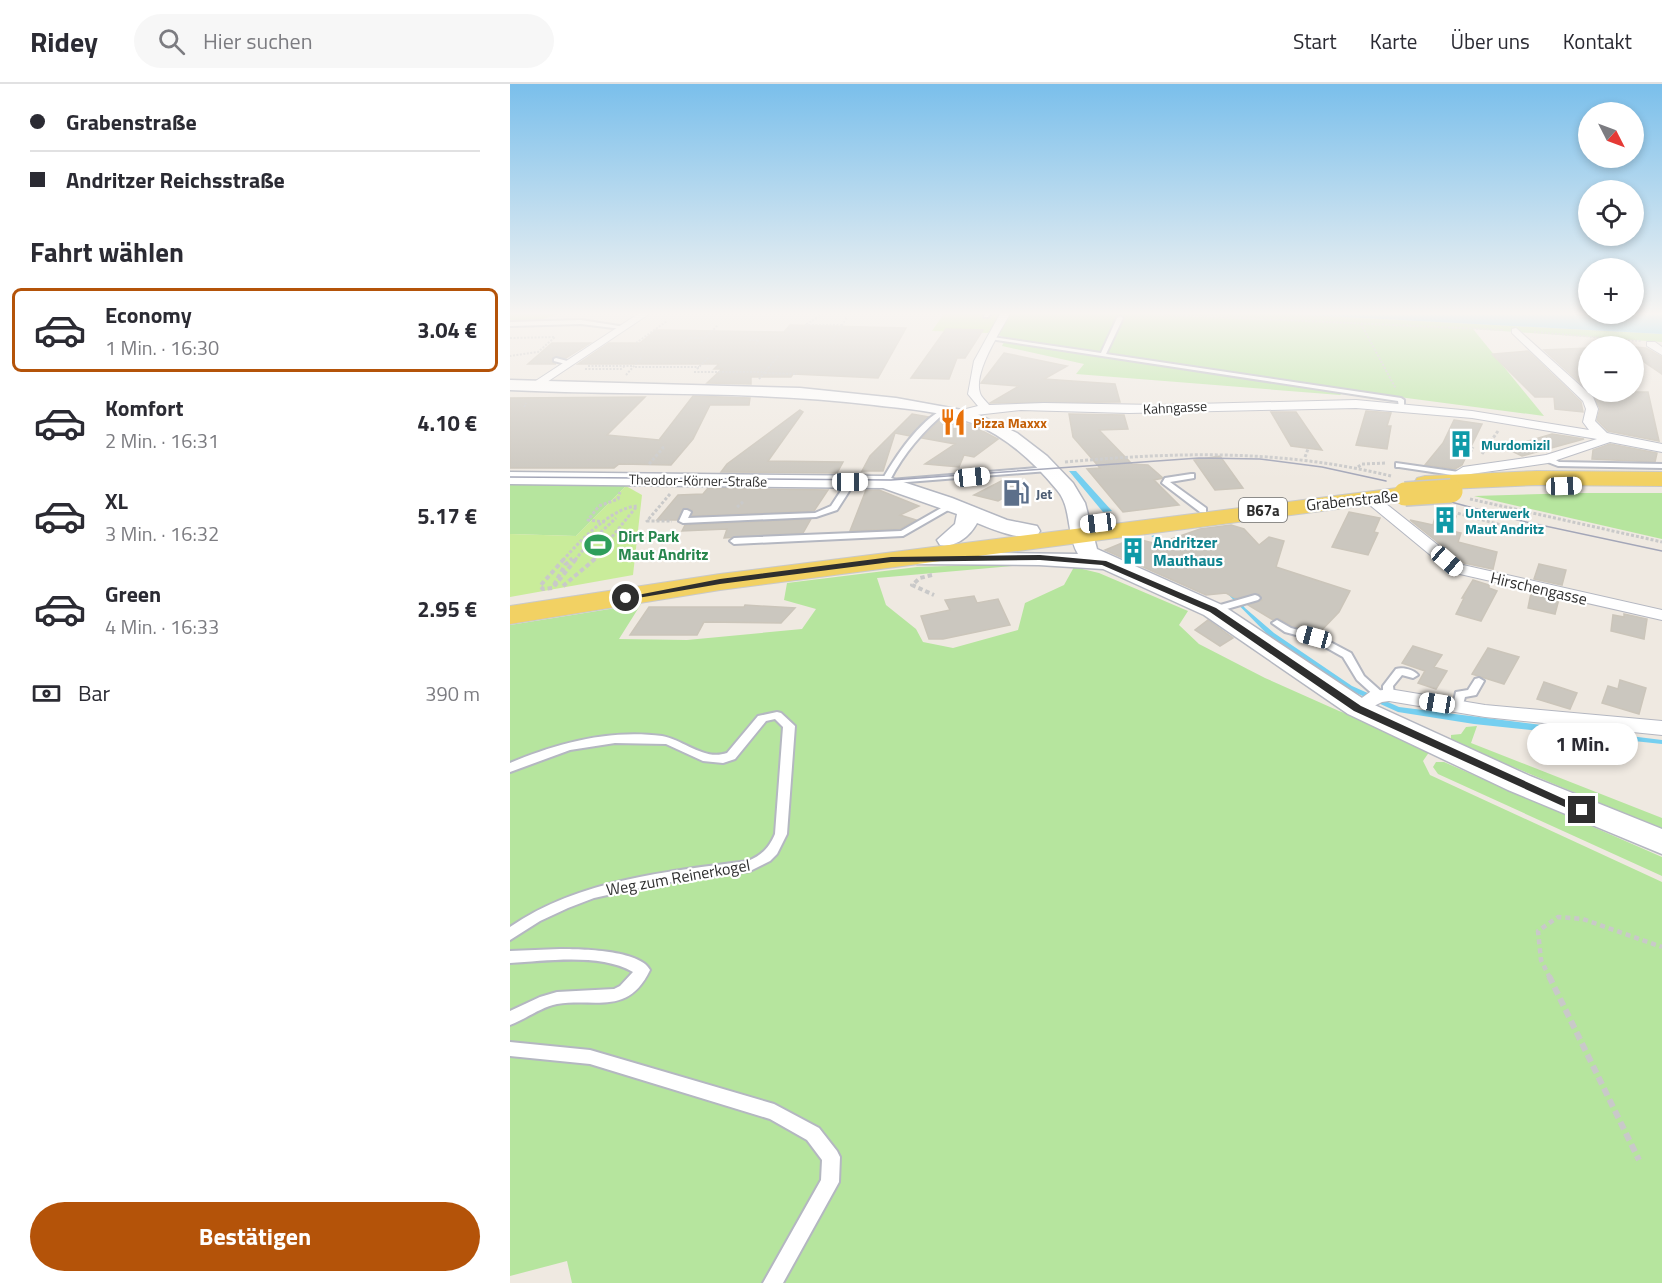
<!DOCTYPE html>
<html lang="de">
<meta charset="utf-8">
<style>
:root{--surface:#fff;--page:#f7f7f7;--text:#2b2b33;--muted:#7c7c81;--line:#e1e1e2;--accent:#b45309}
body{margin:0;font-family:"Titillium Web",sans-serif;background:var(--page);color:var(--text);height:100vh;display:flex;flex-direction:column;font-size:22px;white-space:nowrap}
*{box-sizing:border-box;margin:0}
p{font-size:20px;color:var(--muted)}
.icon{flex:none;width:33px;height:33px;fill:none;stroke:currentColor;stroke-width:2;stroke-linecap:round;stroke-linejoin:round}
.map{position:relative;flex:1;overflow:hidden}
.panel{display:flex;flex-direction:column;background:var(--surface);width:510px}
.panel>*{flex:none}
.guide{display:grid;align-content:center;height:132px;padding:0 30px;background:var(--surface)}
.needle{width:39px;rotate:132deg}
.controls{position:absolute;left:1068px;top:18px;display:grid;gap:12px}
.controls a{display:grid;place-items:center;width:66px;height:66px;border-radius:50%;background:var(--surface);box-shadow:0 3px 9px #0003;font-size:30px}
.end{position:absolute;width:27px;height:27px;margin:-14px;border:8px solid #2e2e2e;background:#fff;box-shadow:0 0 0 3px #fff}
.from{border-radius:50%}
.bubble{position:absolute;height:42px;border-radius:21px;background:var(--surface);box-shadow:0 3px 9px #0003;font-size:20px;font-weight:700;line-height:42px;text-align:center}
.car{position:absolute;width:18px;height:36px;margin:-18px -9px;border-radius:8px;box-shadow:0 0 4px 2px #0007;background:linear-gradient(#fff 24%,#345 0 40%,#fff 0 76%,#345 0 86%,#fff 0)}
.guide b{display:flex;align-items:center;gap:21px;height:57px;font-size:22px}
.guide b+b{border-top:2px solid var(--line)}
.guide i{width:15px;height:15px;background:var(--text)}
ul{padding:0;list-style:none}
li{display:flex;align-items:center;gap:18px;height:84px;margin:0 12px 9px;padding:0 18px;border:3px solid transparent;border-radius:9px}
li div{flex:1}
li b{display:block;font-size:22px}
li em{font-style:normal;font-weight:700}
li.selected{border-color:var(--accent)}
li>.icon{width:54px;height:54px;stroke-width:1.5}
h2{padding:0 30px;font-size:27px;line-height:72px}
.pay{display:flex;align-items:center;gap:15px;height:66px;padding:0 30px;font-size:22px}
.pay p{margin-inline-start:auto}
.primary-button{display:flex;gap:12px;margin-top:auto;padding:12px 30px}
.primary-button a{flex:1;height:69px;border-radius:36px;background:var(--accent);color:#fff;font-size:24px;font-weight:700;line-height:69px;text-align:center}
header{display:flex;align-items:center;gap:36px;box-sizing:border-box;height:84px;padding:0 30px;background:var(--surface);border-bottom:2px solid var(--line)}
header strong{font-size:28px}
nav{display:flex;gap:33px;margin-inline-start:auto;font-size:21px}
.search{width:420px;height:54px;background:var(--page);display:flex;align-items:center;gap:15px;box-sizing:border-box;padding:0 21px;border-radius:33px;color:var(--muted);font-size:22px}
main{display:flex;flex:1;min-height:0}
.map>svg:first-child{display:block}
.green{fill:#b6e59e}
.pitch{fill:#c9ec9a}
.water{fill:#75cff0}
.building{fill:#cbc7bf;stroke:#cbc5ba;stroke-width:1.5}
.lines{fill:none;stroke-linecap:round;stroke-linejoin:round}
.lane-casing{stroke:#b4b7c1;stroke-width:4}
.street-casing{stroke:#b4b7c1;stroke-width:2}
.secondary-casing{stroke:#b4b7c1;stroke-width:3}
.primary-casing{stroke:#c9c9c9;stroke-width:2}
.path-far4{stroke:#c9c9c9;stroke-width:2;stroke-dasharray:2 1.5;stroke-linecap:butt}
.path-far3{stroke:#c9c9c9;stroke-width:3;stroke-dasharray:3 2;stroke-linecap:butt}
.path-far2{stroke:#c9c9c9;stroke-width:4;stroke-dasharray:4.5 3;stroke-linecap:butt}
.path-far1{stroke:#c9c9c9;stroke-width:4.5;stroke-dasharray:5 4;stroke-linecap:butt}
.path{stroke:#c9c9c9;stroke-width:6;stroke-dasharray:8 4.5;stroke-linecap:butt}
.lane{fill:#fff;fill-rule:evenodd}
.street{fill:#fff;fill-rule:evenodd}
.secondary{fill:#fff;fill-rule:evenodd}
.primary{fill:#f2d163;fill-rule:evenodd}
.tram{stroke:#a3a6b8;stroke-width:1.5}
.primary-bridge-casing{stroke:#c9c9c9;stroke-width:26;stroke-linecap:butt}
.primary-bridge{stroke:#f2d163;stroke-width:23}
.route{fill:#2e2e2e}
.labels{text-anchor:middle;dominant-baseline:central;stroke-width:4.5;stroke-linejoin:round;paint-order:stroke}
.far-street-label{font-size:14px;fill:#2e2e2e;stroke:#fff}
.far-food-label{font-size:14px;font-weight:bold;fill:#c56008;stroke:#fff;text-anchor:start}
.far-culture-label{font-size:14px;font-weight:bold;fill:#0d838f;stroke:#fff;text-anchor:start}
.far-service-label{font-size:14px;font-weight:bold;fill:#4e5e75;stroke:#fff;text-anchor:start}
.shield{fill:#fff;stroke:#6d6d6d;stroke-width:1.5}
.shield-label{font-size:15px;font-weight:bold;fill:#2e2e2e}
.street-label{font-size:16px;fill:#2e2e2e;stroke:#fff}
.leisure-label{font-size:16px;font-weight:bold;fill:#27864d;stroke:#fff;text-anchor:start}
.culture-label{font-size:16px;font-weight:bold;fill:#0d838f;stroke:#fff;text-anchor:start}
</style>
<header>
<strong>Ridey</strong>
<div class="search"><svg class="icon" aria-label="search" viewBox="0 0 24 24"><circle cx="10" cy="10" r="6"/><path d="M15 15l6 6"/></svg>Hier suchen</div>
<nav><a>Start</a><a>Karte</a><a>Über uns</a><a>Kontakt</a></nav>
</header>
<main>
<section class="panel">
<div class="guide">
<b><i class="from"></i>Grabenstraße</b>
<b><i></i>Andritzer Reichsstraße</b>
</div>
<h2>Fahrt wählen</h2>
<ul>
<li class="selected"><svg class="icon" aria-label="car" viewBox="0 0 24 24"><path d="M5 17H2v-5l4-1 3-4h7l3 4 3 1v5h-3M9 17h6M6 11h13"/><circle cx="7" cy="17" r="2"/><circle cx="17" cy="17" r="2"/></svg><div><b>Economy</b><p>1 Min. · 16:30</p></div><em>3.04 €</em></li>
<li><svg class="icon" aria-label="car" viewBox="0 0 24 24"><path d="M5 17H2v-5l4-1 3-4h7l3 4 3 1v5h-3M9 17h6M6 11h13"/><circle cx="7" cy="17" r="2"/><circle cx="17" cy="17" r="2"/></svg><div><b>Komfort</b><p>2 Min. · 16:31</p></div><em>4.10 €</em></li>
<li><svg class="icon" aria-label="car" viewBox="0 0 24 24"><path d="M5 17H2v-5l4-1 3-4h7l3 4 3 1v5h-3M9 17h6M6 11h13"/><circle cx="7" cy="17" r="2"/><circle cx="17" cy="17" r="2"/></svg><div><b>XL</b><p>3 Min. · 16:32</p></div><em>5.17 €</em></li>
<li><svg class="icon" aria-label="car" viewBox="0 0 24 24"><path d="M5 17H2v-5l4-1 3-4h7l3 4 3 1v5h-3M9 17h6M6 11h13"/><circle cx="7" cy="17" r="2"/><circle cx="17" cy="17" r="2"/></svg><div><b>Green</b><p>4 Min. · 16:33</p></div><em>2.95 €</em></li>
</ul>
<div class="pay"><svg class="icon" aria-label="cash" viewBox="0 0 24 24"><path d="M3 7h18v10H3z"/><circle cx="12" cy="12" r="2"/></svg>Bar<p>390 m</p></div>
<div class="primary-button"><a>Bestätigen</a></div>
</section>
<div class="map">
<svg width="1152" height="1199" viewBox="0 0 1152 1199">
<rect width="100%" height="100%" fill="#efe9e1"/>
<path class="green" d="M500,228H742L1152,250V258L963,245L1034,332L836,306L830,311L566,290L574,280L492,262L496,254L486,250Z
M0,400L116,402L66,452L0,450Z
M1066,409H1152V455L964,412Z
M536,479L367,494L376,521L406,545L413,558L443,564L508,546L515,519L554,501L564,483L589,489L678,527L669,541L689,560L755,594L829,627L924,661L913,677L920,691L1152,798V1199H62L57,1177L0,1192V541L131,520L109,555L177,556L292,545L306,525L274,516L277,499L407,483Z
M967,642L961,659L1152,734V745L941,657V651L951,650L956,643Z
M926,678H934L1152,773V792L928,690L923,683Z"/>
<path class="pitch" d="M0,228H53L25,238H0Z
M435,228H490L491,230L478,249L422,247Z
M116,402L132,411L123,491L0,513V450L66,452Z"/>
<path class="water" d="M742,228H1125L1152,229V250Z
M559,387H566L602,427L593,428Z
M646,451L666,462L715,499L735,524L764,549L842,602L889,623L1152,656V660L964,640L888,628L835,604L757,550L708,500L659,462L641,452Z"/>
<path class="building" d="M280,241L396,244L368,294L283,290L281,293H241V300L197,299L212,285H204L209,280H68L99,259H130L146,246L274,248Z
M436,245L473,246L455,274H447L439,295L401,294Z
M42,259H80L56,274L43,273L42,278L46,280H18Z
M1124,263L1136,264L1152,273V290L1124,271Z
M1078,264V306L1034,266Z
M1018,267L1071,318L1073,328L1045,325L1044,313H1025L982,270Z
M494,269L557,282L534,295L605,300L610,318L480,319L509,302L471,299Z
M1080,308H1138L1149,357L1098,347L1087,336L1090,324Z
M183,312L240,314L239,321H200L183,355L161,381L109,380L104,384H0V314L135,313L97,351L149,356Z
M290,326L293,328L258,377L333,378L327,389L211,388L217,380Z
M856,327L881,329L877,342H881L877,365L846,361Z
M761,328H786L812,366L781,362Z
M402,330L419,333L400,352L385,349L373,387H352L360,372Z
M559,330L614,331L618,345L589,346L622,380L638,381L653,394L644,396L669,421L613,428L577,385L590,384L563,353Z
M432,334L461,341L488,355L464,373L454,371L449,383L415,380L445,360L412,354Z
M944,336L972,340L952,381L945,385L915,381L933,359Z
M1042,350L1074,355L1012,372L995,364Z
M1100,360L1147,369L1145,378L1082,375L1083,366Z
M710,372L733,404L705,406L684,376Z
M493,396L513,403L488,417L464,411Z
M198,404L318,406L304,427L182,432V426L174,424L167,436H147L168,411L193,410Z
M356,406H369L409,422L390,431L406,436L390,445L340,447Z
M839,428L870,434L864,448L868,449L858,471L822,463Z
M926,429L946,432L942,447L951,449L948,458L987,468L983,485L954,479L900,436L923,441Z
M301,435L293,449L214,454L217,445L172,447L175,441Z
M721,441L734,445L749,461L759,453L774,457L766,483L840,507L829,528L809,549L782,542L768,534L763,536L738,521L752,516L749,510L725,514L716,509L696,511L595,466L624,454L647,460L690,445Z
M1029,480L1056,486L1052,501L1024,495Z
M963,496L979,501V504L987,507L971,537L946,530L954,514H952Z
M1021,509L1049,515L1045,530L1018,524Z
M464,512L467,519L488,515L500,541L433,555H419L411,532L440,526L435,516Z
M235,521L285,524L271,539L194,538L187,551H120L139,523H234Z
M1114,530L1137,535L1134,555L1101,547L1103,531L1114,533Z
M698,536L723,554L710,562L685,546Z
M903,562L932,571L924,583L937,587L926,605L908,599L915,587L892,579Z
M978,564L1009,573L994,600L962,590Z
M1110,596L1136,604L1129,630L1092,619L1098,602L1108,605Z
M1034,598L1067,609L1060,625L1027,615Z"/>
<g class="lines">
<defs>
<path id="lane" d="M476,228H482L478,233H474Z
M610,232L613,234L596,270L891,314L894,316V322L889,323L888,317L480,255L483,253L591,269L607,234Z
M71,236L115,243L112,245L71,240L0,242V238Z
M46,274L61,278L62,279L59,281L44,277V275Z
M435,324L437,325V327C414,346 394,369 380,396L538,383L542,385L538,387L372,400L371,398C385,373 409,337 435,324Z
M1035,373H1041L1049,378L1152,380V384L1048,382L1035,377Z
M886,379L949,388L953,390L949,392L889,383H886Z
M681,390H684V394L660,398L696,424V428H690L652,399L655,394Z
M338,396L345,398L327,426L306,433L173,439L169,437L174,426H177L181,428L178,434L305,429L321,422Z
M440,419H446L447,421L393,452L224,460L220,457L224,454L391,447Z
M745,511L748,512L750,514L748,516L703,529L698,526L700,524Z
M767,536L781,544L807,551L841,569L854,592L873,609V602L886,585C893,583 904,586 908,591L903,594L892,591L883,602L884,611L883,613L867,614L847,596L833,573L801,555L775,548L762,539Z
M969,594L974,597L966,611L955,613L952,624H944L943,622L946,608L958,606L965,595Z
M267,628L271,629L285,642L277,750L267,770L260,777L240,787L147,800L84,814L58,824L30,837L0,856V843C70,795 156,788 238,777C252,771 259,764 265,750L273,643L265,635L256,637L225,675L213,679L193,677L156,660L105,659L60,666L0,688V679C47,659 100,645 152,652C174,656 194,677 217,669L248,632Z
M50,865C71,865 130,866 140,886C118,932 86,914 47,920C31,923 16,935 0,941V927L30,913L47,908L104,905L110,902L123,888C90,869 37,877 0,879V867Z
M0,958L80,966L264,1020L309,1044L327,1067L330,1073L329,1098L273,1199H253L311,1096L312,1076L297,1056L260,1035L80,980L0,972Z"/>
<path id="street" d="M131,228H142L28,304L18,302Z
M491,228H501C491,247 463,288 470,309C471,313 477,318 479,321L534,319L647,321L846,316L962,327L1079,346L1073,338L1076,325L1073,317L1002,249V245L1006,244L1083,313L1088,325L1085,337L1097,349L1152,360V368L1100,358L1038,379L961,390L957,392L960,397L958,400H948L942,390L953,383L1036,371L1087,355L962,334L846,324L619,329L511,326L448,333V327L468,322L458,310L464,277Z
M1137,258H1145L1152,263V271L1137,262Z
M860,410L865,411L953,481L1152,526V536L941,488L855,417L853,414Z
M879,605L975,621L1152,637V651L975,633L879,617L872,618L848,630L841,628L838,624L860,608Z"/>
<path id="secondary" d="M0,296L290,304L386,314L463,328L507,349L537,372L563,399L575,419L587,465L712,521L858,618L1020,692L1152,745V770L998,706L838,630L694,531L593,485L529,481L407,480L404,475L407,470L415,468L568,470C556,450 562,423 547,406C524,378 496,352 462,339C431,327 396,325 364,321C243,306 121,312 0,306Z
M0,388L375,392L442,414L497,436L527,442L530,447L527,452C508,456 484,446 467,439C460,452 446,464 430,461L427,456L445,440L447,430L373,404L0,400Z"/>
<path id="primary" d="M1027,387L1152,388V402L1027,401L915,406L907,404L904,399L907,394L915,392Z
M895,403L903,405L907,410L903,415L210,506L0,540V522L210,490Z"/>
</defs>
<use href="#lane" class="lane-casing"/>
<use href="#street" class="street-casing"/>
<use href="#secondary" class="secondary-casing"/>
<use href="#primary" class="primary-casing"/>
<path class="path-far4" d="M582,228H600
M620,229L993,246
M310,232L295,241H332
M851,240L886,305
M1024,248L1131,257
M0,254L45,253L28,268L0,272
M239,256H249L245,261
M175,258L179,254H194
M191,258L208,241
M126,259L157,237
M320,259L338,232
M78,282H122
M125,283H189
M75,285H111L115,282
M187,285L199,273
M184,288H255
M255,289L287,290
M116,291L132,273
M249,295L269,271
M14,323L16,319"/>
<path class="path-far3" d="M972,370L988,347
M795,373L798,365
M958,373L963,363
M555,378C668,368 770,365 881,392
M139,380L153,364L151,361
M848,383L852,380L877,379
M160,410L137,437H162
M960,415L1152,458
M227,423L234,417
M943,428L1010,446
M95,438L78,436L89,422L108,415L110,408
M76,462L106,434
M53,476C70,457 101,424 127,422L83,476
M60,476L64,473
M65,476L77,461"/>
<path class="path-far2" d="M54,475L30,502L33,505L43,504L66,475
M422,491L410,494L402,501L424,511
M44,501L55,481L62,475
M53,502L85,475"/>
<path class="path-far1" d="M1040,894L1031,876L1028,847L1048,833L1073,835L1152,863"/>
<path class="path" d="M1039,892L1129,1076"/>
<use href="#lane" class="lane"/>
<use href="#street" class="street"/>
<use href="#secondary" class="secondary"/>
<use href="#primary" class="primary"/>
<path class="tram" d="M0,393L381,396L689,374L750,375L812,383L876,397
M926,414L1012,437L1152,467"/>
<defs>
<path id="primary-bridge" d="M895,410L941,407"/>
</defs>
<use href="#primary-bridge" class="primary-bridge-casing"/>
<use href="#primary-bridge" class="primary-bridge"/>
</g>
<linearGradient id="sky" x2="0" y2="1"><stop stop-color="#7abfeb"/><stop offset="0.58" stop-color="#f8f5f2"/><stop offset="1" stop-color="#f8f5f2" stop-opacity="0"/></linearGradient>
<rect width="1152" height="396" fill="url(#sky)"/>
<path class="route" d="M530,471L596,477L706,524L851,622L1078,726L1072,730L1068,729L844,627L700,528L592,481L530,476L381,478L210,500L116,516L112,514L210,495L381,473Z"/>
<defs>
<symbol id="restaurant-bare" viewBox="-9 -9 18 18"><path d="M-5-6h1v4h1v-4h1v4h1v-4h1v5L-1.5 .5V6h-2V.5L-5-1ZM5-6V6H3V1.5H1.5Q1.5-4 5-6Z" fill="#e8710a" stroke="#fff" stroke-width="2.5" paint-order="stroke"/></symbol>
<symbol id="building-bare" viewBox="-9 -9 18 18"><path d="M-4-6H4V6H1V3H-1V6H-4ZM-2.5-4.3h1.7v1.8h-1.7ZM.8-4.3h1.7v1.8H.8ZM-2.5-1h1.7V.8h-1.7ZM.8-1h1.7V.8H.8Z" fill="#0f9aa8" stroke="#fff" stroke-width="2.5" paint-order="stroke"/></symbol>
<symbol id="fuel-bare" viewBox="-9 -9 18 18"><path d="M-5.5-6h7V0h2V4h1.3V-2.5L3-4.5l.8-.8L6-3V5H2.5V1h-1V6h-7ZM-4.2-4.7v3.2H.2V-4.7Z" fill="#5c6f8a" stroke="#fff" stroke-width="2.5" paint-order="stroke"/></symbol>
<symbol id="stadium-bare" viewBox="-9 -9 18 18"><path d="M0-5a6.5 5 0 1 0 0 10a6.5 5 0 1 0 0-10ZM-3.5-1.8h7v3.6h-7Z" fill="#2e9e5b" stroke="#fff" stroke-width="2.5" paint-order="stroke"/></symbol>
</defs>
<g fill-rule="evenodd">
<use href="#restaurant-bare" x="424" y="319" width="38" height="38"/>
<use href="#building-bare" x="932" y="341" width="38" height="38"/>
<use href="#fuel-bare" x="487" y="390" width="38" height="38"/>
<use href="#building-bare" x="916" y="417" width="38" height="38"/>
<use href="#stadium-bare" x="69" y="442" width="38" height="38"/>
<use href="#building-bare" x="604" y="448" width="38" height="38"/>
</g>
<g class="labels">
<g class="far-street-label">
<text transform="translate(665 323) rotate(-3)">Kahngasse</text>
<text transform="translate(188 396) rotate(1)">Theodor-Körner-Straße</text>
</g>
<g class="far-food-label">
<text x="463" y="338">Pizza Maxxx</text>
</g>
<g class="far-culture-label">
<text x="971" y="360">Murdomizil</text>
<text x="955" y="428">Unterwerk<tspan x="955" dy="16">Maut Andritz</tspan></text>
</g>
<g class="far-service-label">
<text x="526" y="409">Jet</text>
</g>
<rect class="shield" x="729" y="414" width="48" height="24" rx="4.5"/>
<g class="shield-label">
<text x="753" y="426">B67a</text>
</g>
<g class="street-label">
<text transform="translate(842 416) rotate(-6)">Grabenstraße</text>
<text transform="translate(1029 504) rotate(13)">Hirschengasse</text>
<text transform="translate(168 793) rotate(-10)">Weg zum Reinerkogel</text>
</g>
<g class="leisure-label">
<text x="108" y="452">Dirt Park<tspan x="108" dy="18">Maut Andritz</tspan></text>
</g>
<g class="culture-label">
<text x="643" y="458">Andritzer<tspan x="643" dy="18">Mauthaus</tspan></text>
</g>
</g>
</svg>
<div class="controls">
<a><svg class="needle" viewBox="-14 -14 28 28"><path d="M0-13l5 13h-10z" fill="#e53935"/><path d="M0 13l5-13h-10z" fill="#7c7c81"/></svg></a>
<a><svg class="icon" aria-label="locate" viewBox="0 0 24 24"><circle cx="12" cy="12" r="6"/><path d="M12 2v4M12 18v4M2 12h4M18 12h4"/></svg></a>
<a>+</a>
<a>−</a>
</div>
<i class="end from" style="left:116px;top:514px"></i>
<i class="end" style="left:1072px;top:726px"></i>
<div class="bubble" style="left:1017px;top:639px;width:111px">1 Min.</div>
<i class="car" style="left:462px;top:393px;rotate:84deg"></i>
<i class="car" style="left:340px;top:398px;rotate:90deg"></i>
<i class="car" style="left:1054px;top:402px;rotate:88deg"></i>
<i class="car" style="left:588px;top:439px;rotate:263deg"></i>
<i class="car" style="left:937px;top:477px;rotate:131deg"></i>
<i class="car" style="left:804px;top:553px;rotate:285deg"></i>
<i class="car" style="left:927px;top:619px;rotate:279deg"></i>
</div>
</main>
